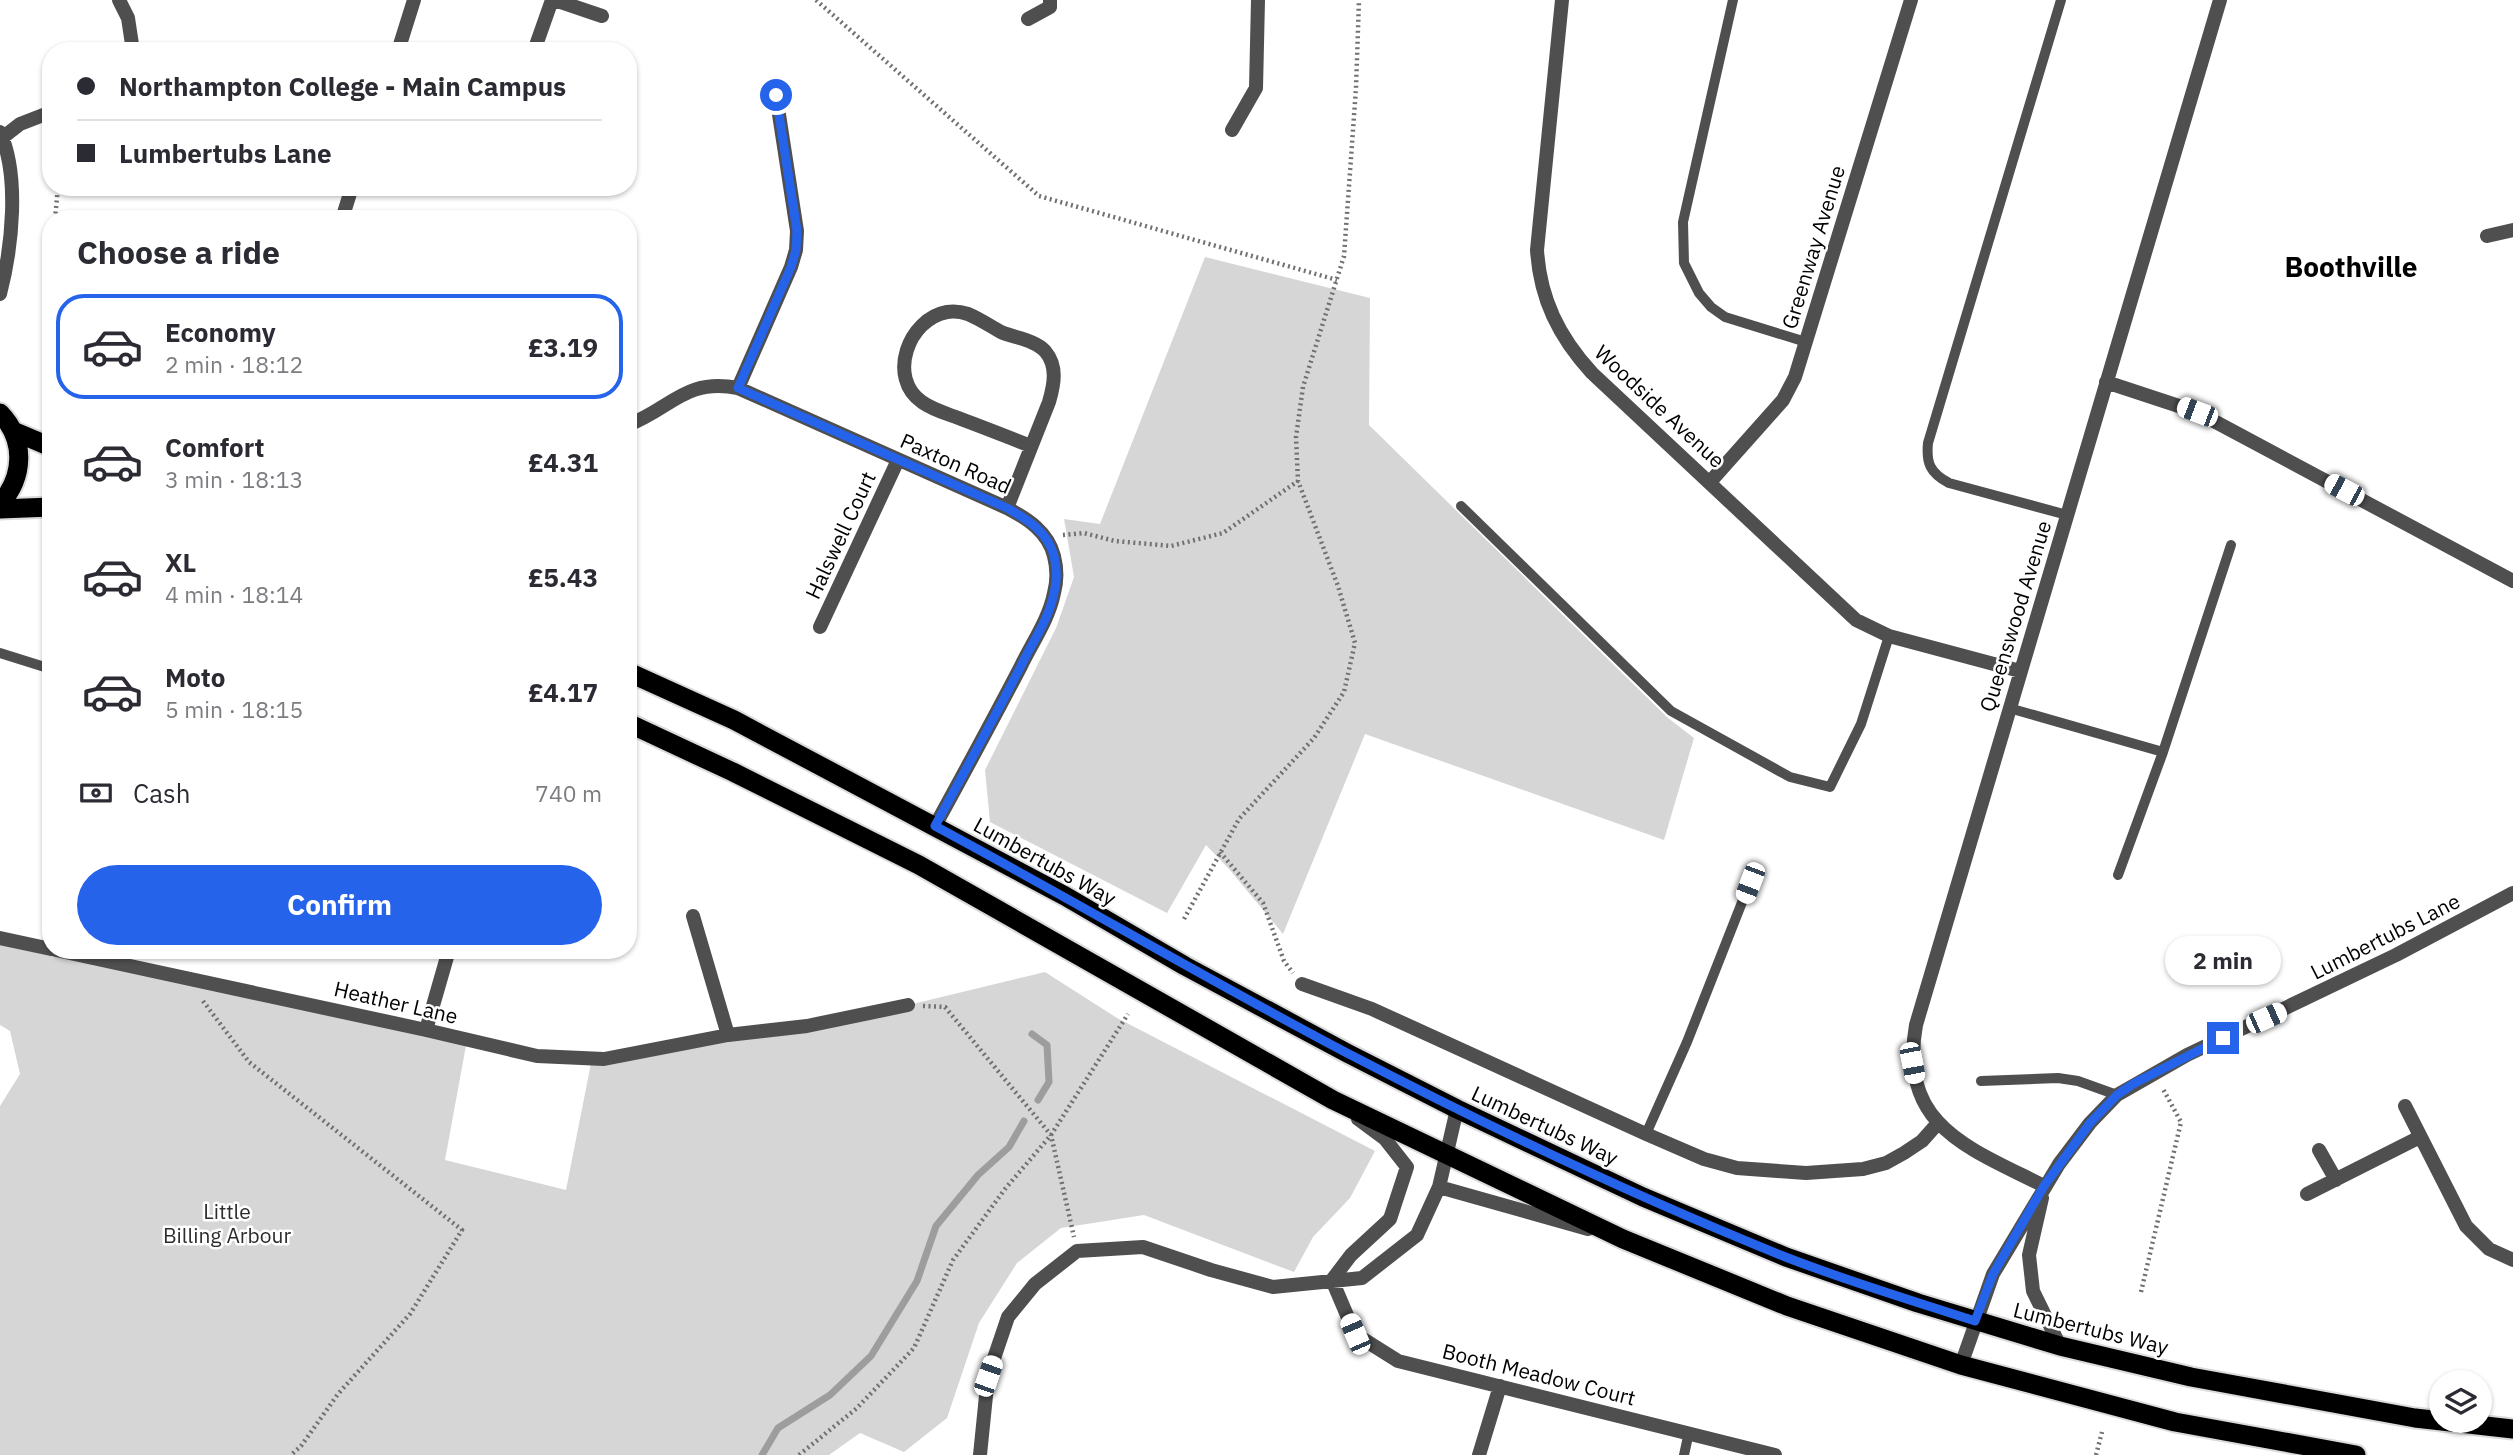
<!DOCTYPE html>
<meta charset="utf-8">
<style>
:root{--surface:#fff;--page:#f7f7f7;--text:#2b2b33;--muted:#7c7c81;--line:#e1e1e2;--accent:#2563eb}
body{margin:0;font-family:"IBM Plex Sans",sans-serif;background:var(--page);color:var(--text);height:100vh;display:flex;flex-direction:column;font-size:26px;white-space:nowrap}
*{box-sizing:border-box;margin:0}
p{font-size:23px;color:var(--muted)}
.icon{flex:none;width:38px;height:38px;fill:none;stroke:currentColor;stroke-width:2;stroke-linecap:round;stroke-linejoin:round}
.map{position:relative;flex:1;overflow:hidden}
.drawer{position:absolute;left:42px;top:210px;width:595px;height:749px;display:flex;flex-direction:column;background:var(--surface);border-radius:28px;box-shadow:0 2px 5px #0004}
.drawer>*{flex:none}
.guide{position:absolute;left:42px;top:42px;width:595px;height:154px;border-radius:28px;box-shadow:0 2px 5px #0004;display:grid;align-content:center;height:154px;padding:0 35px;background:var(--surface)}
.buttons{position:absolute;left:2429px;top:1370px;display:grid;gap:14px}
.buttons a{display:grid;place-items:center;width:63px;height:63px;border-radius:50%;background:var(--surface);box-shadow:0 2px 5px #0004;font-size:35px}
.end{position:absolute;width:32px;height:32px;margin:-16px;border:9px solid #2563eb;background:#fff;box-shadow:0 0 0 4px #fff}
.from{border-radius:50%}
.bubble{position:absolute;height:49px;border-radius:24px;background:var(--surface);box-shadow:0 2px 5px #0004;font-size:23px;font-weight:700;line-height:49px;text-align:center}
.car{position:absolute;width:21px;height:42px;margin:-21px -10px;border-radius:9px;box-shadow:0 0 5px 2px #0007;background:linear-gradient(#fff 24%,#345 0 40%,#fff 0 76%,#345 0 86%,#fff 0)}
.guide b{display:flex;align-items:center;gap:24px;height:66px;font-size:26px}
.guide b+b{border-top:2px solid var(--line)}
.guide i{width:18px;height:18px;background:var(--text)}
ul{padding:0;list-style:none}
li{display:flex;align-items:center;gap:21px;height:105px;margin:0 14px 10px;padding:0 21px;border:4px solid transparent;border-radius:28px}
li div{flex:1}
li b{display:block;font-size:26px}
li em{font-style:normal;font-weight:700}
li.on{border-color:var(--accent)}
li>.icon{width:63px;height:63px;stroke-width:1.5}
h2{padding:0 35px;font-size:32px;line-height:84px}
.pay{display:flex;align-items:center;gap:18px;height:77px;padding:0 35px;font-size:26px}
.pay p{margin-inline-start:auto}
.cta{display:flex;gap:14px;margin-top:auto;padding:14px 35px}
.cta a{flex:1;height:80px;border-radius:42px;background:var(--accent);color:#fff;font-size:28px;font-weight:700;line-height:80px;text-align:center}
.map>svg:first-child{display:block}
.green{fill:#d6d6d6}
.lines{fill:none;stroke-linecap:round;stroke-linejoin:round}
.stream{stroke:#9d9d9d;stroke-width:7}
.trunk-casing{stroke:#dbdbdb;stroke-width:23}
.path{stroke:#717171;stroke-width:4.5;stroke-dasharray:2 3.5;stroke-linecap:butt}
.service{stroke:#4f4f4f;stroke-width:10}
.minor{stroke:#4f4f4f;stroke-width:14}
.tertiary{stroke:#4f4f4f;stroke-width:14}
.trunk{stroke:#000;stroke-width:19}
.route{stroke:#2563eb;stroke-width:9}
.labels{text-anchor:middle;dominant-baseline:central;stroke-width:5;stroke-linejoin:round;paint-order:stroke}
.street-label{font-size:21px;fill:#000;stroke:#fff}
.park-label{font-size:21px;fill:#2d2d2d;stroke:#fff}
.district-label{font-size:28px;font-weight:bold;fill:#000;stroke:#fff}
</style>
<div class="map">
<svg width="2513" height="1455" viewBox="0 0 2513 1455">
<rect width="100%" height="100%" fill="#fff"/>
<path class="green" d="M1205,257L1370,298L1369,425L1668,718L1694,738L1664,840L1365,734L1283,934L1229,869L1206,845L1167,913L990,822L985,770L1056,628L1074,577L1064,519L1100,524Z
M0,940L467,1040L445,1160L566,1190L592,1058L838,1022L1045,972L1117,1018L1375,1151L1350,1198L1313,1237L1294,1272L1144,1215L1061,1228L1017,1263L979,1323L947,1418L904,1452L860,1433L829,1455H0V1106L20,1074L10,1031L0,1025Z"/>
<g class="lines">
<path class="stream" d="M1032,1034L1047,1045L1049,1082L1038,1100
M762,1455L778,1428L830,1395L871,1356L917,1281L936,1226L978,1175L1009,1147L1024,1121"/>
<defs>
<path id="trunk" d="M0,413C26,440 24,477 0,504
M13,431L51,447
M0,509L51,507
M628,672L734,720L1065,896L1185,966L1347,1053L1457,1109L1643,1197L1786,1257L1918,1303L2060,1346L2191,1377L2415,1418L2513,1429
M628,723L733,772L919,865L1333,1100L1623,1239L1787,1306L1961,1365L2175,1422L2356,1455"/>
</defs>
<use href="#trunk" class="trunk-casing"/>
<path class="path" d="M816,0L1039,196L1337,280
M55,219L58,187
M1063,535L1084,533L1115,541L1171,546L1223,533L1298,481
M1220,852L1263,903L1284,961L1293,973
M1184,919L1239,819L1314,738L1344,692L1355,643L1338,586L1298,481L1296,437L1303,387L1344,256L1356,88L1359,0
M203,1001L249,1062L462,1230L410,1314L338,1394L301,1446L291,1455
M923,1006L945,1007L1051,1135L1074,1237
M2141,1292L2181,1122L2163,1089
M799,1455L857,1408L914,1348L953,1260L1005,1189L1051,1135L1128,1014
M2096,1455L2102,1432"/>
<path class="service" d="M1733,0L1683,222L1684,263L1699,293L1711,307L1725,317L1806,342
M2061,0L1928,443C1926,463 1930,473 1949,483L2067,515
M1461,506L1671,711L1790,777L1830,787L1861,724L1889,636
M0,653L51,669
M2009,708L2163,752
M2118,875L2163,752L2231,545
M1981,1081L2058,1078L2078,1081L2117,1095
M1646,1134L1687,1042L1750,882
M1684,1455L1689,1432"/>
<path class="minor" d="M119,0L128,18L133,51
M555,0L602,16
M1562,0L1537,250C1540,299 1559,337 1592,373L1856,620L1889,636L2020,671
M1028,19L1050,7V0
M398,51L414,0
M534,51L552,0
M1232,130L1256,88L1258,0
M0,132C20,176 12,248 0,294
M2,138L20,124L51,112
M342,219L352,187
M2487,236L2513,230
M2106,382L2197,412L2513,581
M738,388L791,267L796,250L797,231L776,95
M628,425C672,408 685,378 738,388L1007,508C1028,519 1048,532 1054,556C1057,568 1057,582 1054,593C1049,619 1032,643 1021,666C993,720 964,773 935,826
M1710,482L1783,400L1795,377L1911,0
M1007,508L1049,402C1054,385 1058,366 1045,351C1035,340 1015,338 1001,332C990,326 980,319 968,314C962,312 954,311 947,312C908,319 887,378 922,402C933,410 948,414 961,419C985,428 1008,437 1031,446
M820,627L898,460
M0,938L51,949
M56,950L426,1030L537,1056L604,1059L728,1035L693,916
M1302,984L1372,1009L1646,1134L1704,1159L1737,1168L1806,1173L1863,1169L1886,1163L1904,1153L1922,1141L1938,1123
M426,1030L449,950
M728,1035L807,1026L908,1005
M2405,1106L2466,1226L2489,1249L2513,1260
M2319,1150L2336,1180
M2044,1186C1969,1148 1898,1126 1916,1025L2220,0
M1439,1187L1588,1229
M2307,1194L2420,1137
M1332,1280L1355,1334L1398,1361L1775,1455
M1332,1280L1351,1255L1390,1219L1407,1167L1385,1139L1358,1119
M980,1455L988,1376L1008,1317L1035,1284L1077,1251L1143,1247L1211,1270L1273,1287L1362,1278L1417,1235L1439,1187L1457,1109
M1479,1455L1500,1386"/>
<path class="tertiary" d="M2042,1198L2029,1255L2033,1291L2060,1346
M1961,1365L1993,1274L2059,1164L2090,1123L2117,1095L2187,1055L2396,955L2513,893"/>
<use href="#trunk" class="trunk"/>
</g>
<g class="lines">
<path class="route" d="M776,95L797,231L796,250L791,267L738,388L1007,508C1027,519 1048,532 1054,556C1057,568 1057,582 1054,593C1049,619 1032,643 1021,666C993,720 964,773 935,826C1073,900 1208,980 1347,1053C1489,1127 1634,1196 1783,1256C1846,1281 1911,1300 1975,1321L1993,1274L2044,1186L2090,1123L2117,1095L2133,1084L2223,1038"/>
</g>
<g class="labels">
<g class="street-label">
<text transform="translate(1813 247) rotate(-73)">Greenway Avenue</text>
<text transform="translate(1660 406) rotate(43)">Woodside Avenue</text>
<text transform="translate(956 463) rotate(24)">Paxton Road</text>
<text transform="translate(840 535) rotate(-65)">Halswell Court</text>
<text transform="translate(2015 616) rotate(-73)">Queenswood Avenue</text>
<text transform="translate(1045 861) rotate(29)">Lumbertubs Way</text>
<text transform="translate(2385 936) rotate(-27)">Lumbertubs Lane</text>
<text transform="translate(396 1002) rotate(13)">Heather Lane</text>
<text transform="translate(1545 1125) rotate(25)">Lumbertubs Way</text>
<text transform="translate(2091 1328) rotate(14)">Lumbertubs Way</text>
<text transform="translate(1539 1374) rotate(14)">Booth Meadow Court</text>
</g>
<g class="park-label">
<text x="227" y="1211">Little<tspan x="227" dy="24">Billing Arbour</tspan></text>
</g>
<g class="district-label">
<text x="2351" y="266">Boothville</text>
</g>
</g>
</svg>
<div class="buttons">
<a><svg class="icon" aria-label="layers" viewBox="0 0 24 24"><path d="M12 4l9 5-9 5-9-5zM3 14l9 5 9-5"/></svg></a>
</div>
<i class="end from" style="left:776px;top:95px"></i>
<i class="end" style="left:2223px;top:1038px"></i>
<div class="bubble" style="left:2165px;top:936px;width:116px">2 min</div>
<i class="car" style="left:2197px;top:412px;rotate:291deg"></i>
<i class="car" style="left:2344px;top:490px;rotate:298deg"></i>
<i class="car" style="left:1750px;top:883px;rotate:201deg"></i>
<i class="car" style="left:2266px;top:1018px;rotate:66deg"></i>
<i class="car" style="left:1912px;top:1063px;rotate:169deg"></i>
<i class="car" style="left:1355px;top:1334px;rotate:337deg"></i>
<i class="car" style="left:988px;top:1376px;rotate:19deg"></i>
<div class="guide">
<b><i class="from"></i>Northampton College - Main Campus</b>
<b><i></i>Lumbertubs Lane</b>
</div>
<section class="drawer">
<h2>Choose a ride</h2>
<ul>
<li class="on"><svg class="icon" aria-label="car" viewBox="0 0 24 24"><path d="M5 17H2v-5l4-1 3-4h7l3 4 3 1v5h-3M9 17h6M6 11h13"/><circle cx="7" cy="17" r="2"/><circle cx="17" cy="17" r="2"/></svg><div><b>Economy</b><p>2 min · 18:12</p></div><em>£3.19</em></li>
<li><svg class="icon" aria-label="car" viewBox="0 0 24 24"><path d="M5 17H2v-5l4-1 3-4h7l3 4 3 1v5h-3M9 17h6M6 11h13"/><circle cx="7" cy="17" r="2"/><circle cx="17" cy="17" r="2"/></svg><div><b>Comfort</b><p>3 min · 18:13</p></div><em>£4.31</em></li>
<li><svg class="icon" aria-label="car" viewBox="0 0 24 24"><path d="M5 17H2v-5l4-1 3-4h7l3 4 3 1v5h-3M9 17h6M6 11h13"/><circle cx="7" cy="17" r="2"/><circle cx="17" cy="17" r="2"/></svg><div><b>XL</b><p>4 min · 18:14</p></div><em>£5.43</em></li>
<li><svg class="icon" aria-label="car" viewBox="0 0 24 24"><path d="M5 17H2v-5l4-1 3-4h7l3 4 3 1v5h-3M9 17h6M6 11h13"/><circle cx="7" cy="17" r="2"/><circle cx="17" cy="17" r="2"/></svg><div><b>Moto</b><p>5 min · 18:15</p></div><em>£4.17</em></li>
</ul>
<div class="pay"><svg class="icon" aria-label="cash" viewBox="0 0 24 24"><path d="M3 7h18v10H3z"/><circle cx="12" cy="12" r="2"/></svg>Cash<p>740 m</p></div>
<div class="cta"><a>Confirm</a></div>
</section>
</div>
